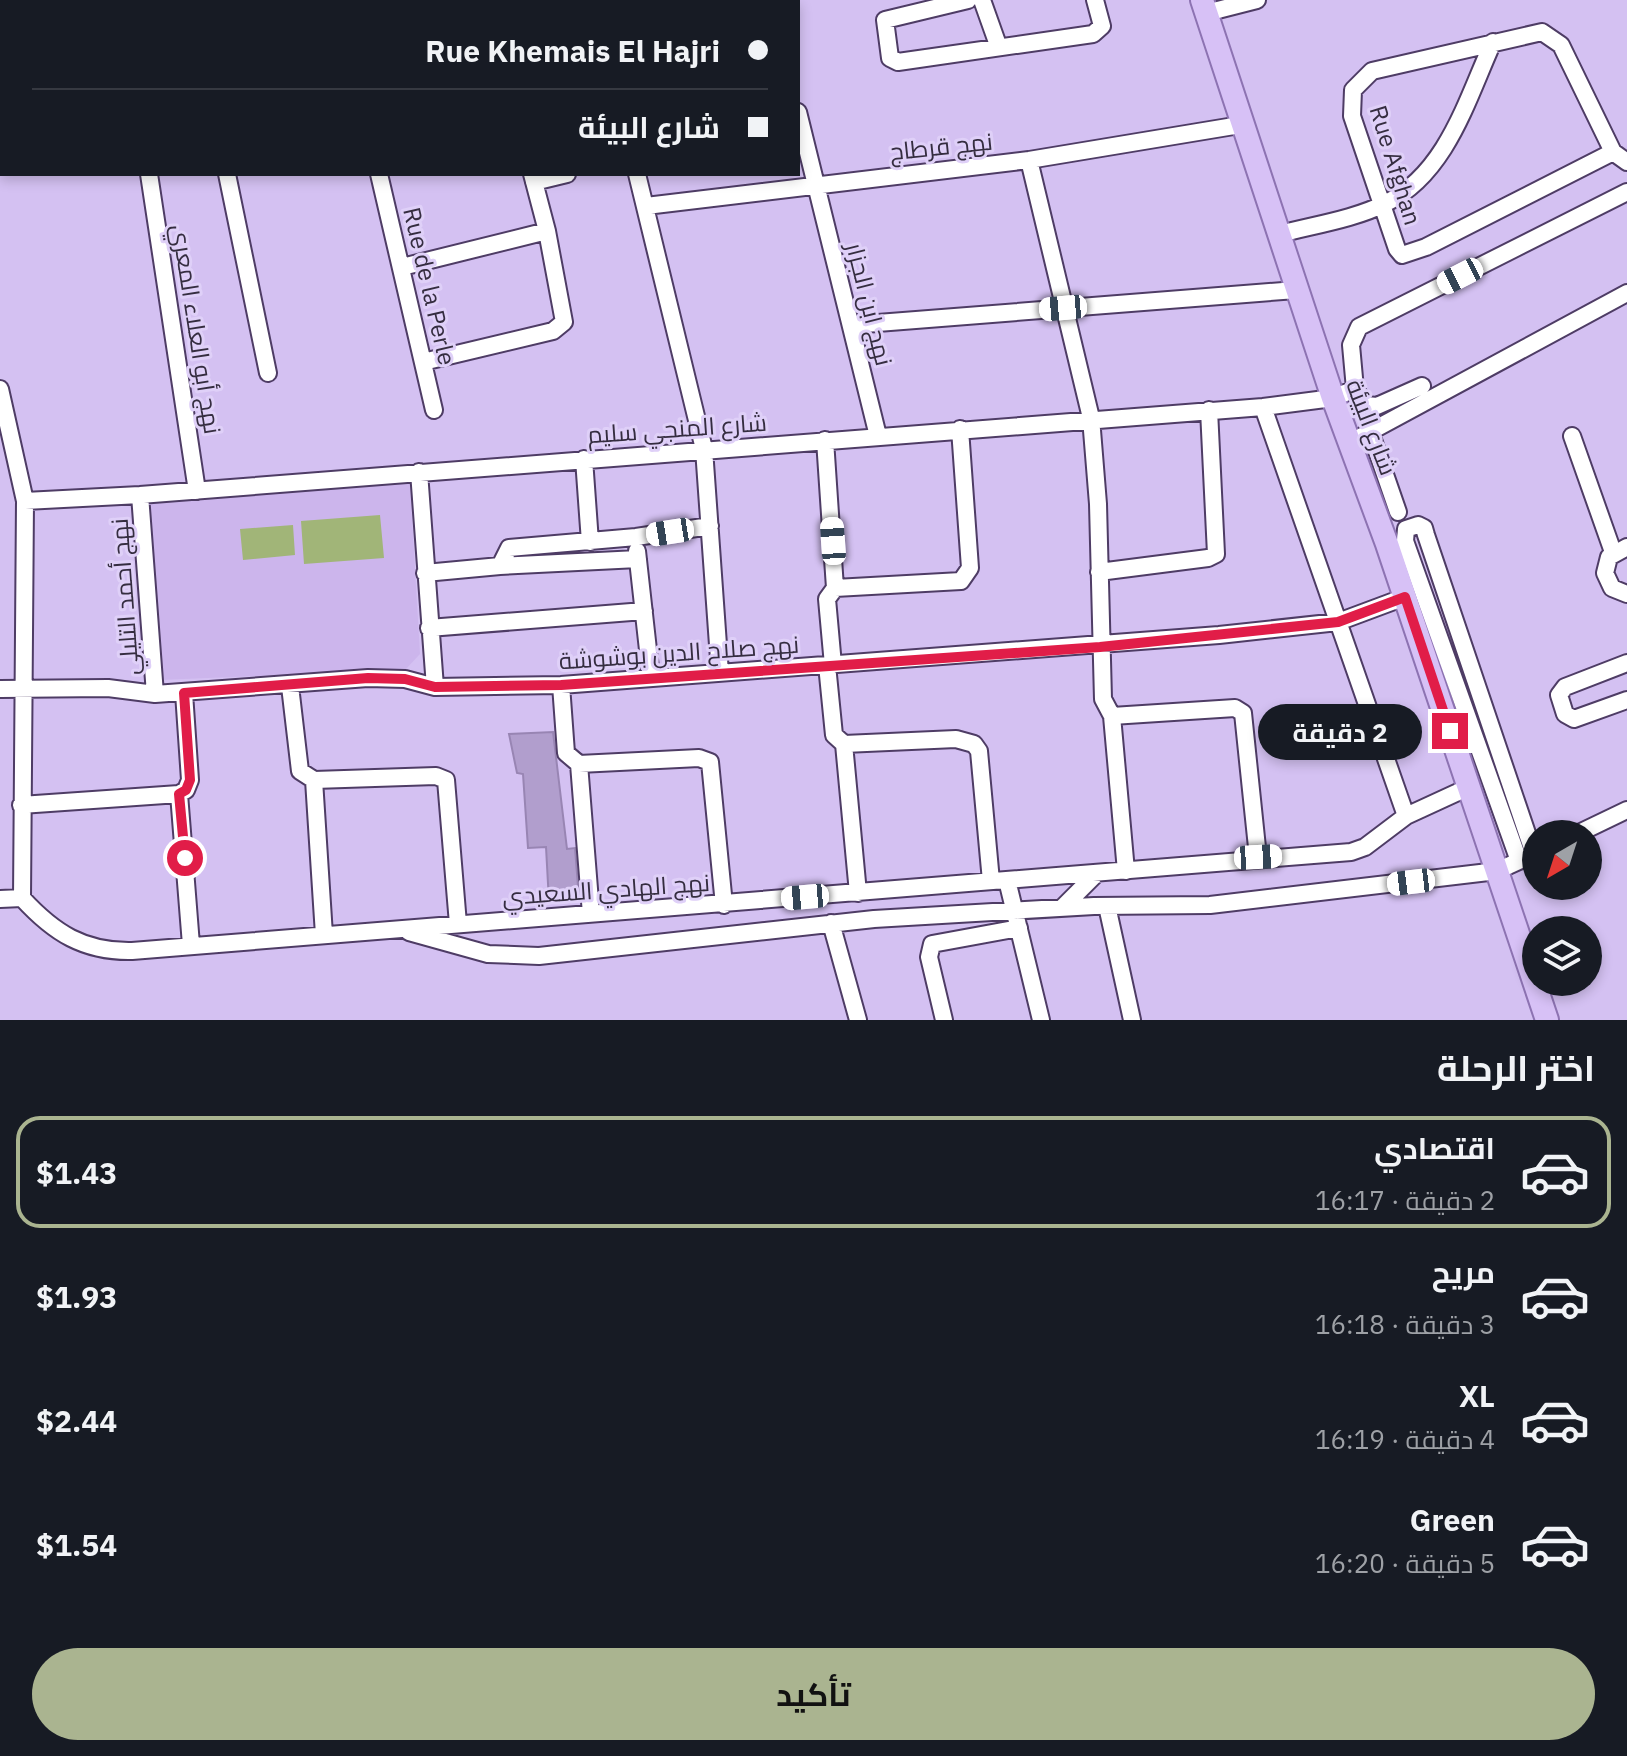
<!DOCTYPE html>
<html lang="ar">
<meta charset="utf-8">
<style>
:root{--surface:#171b24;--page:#242831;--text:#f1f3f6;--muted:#9ea1a6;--line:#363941;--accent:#aab490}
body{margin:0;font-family:"IBM Plex Sans",Cairo,sans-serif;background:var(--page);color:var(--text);direction:rtl;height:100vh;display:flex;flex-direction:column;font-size:30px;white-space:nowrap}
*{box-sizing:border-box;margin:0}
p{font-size:26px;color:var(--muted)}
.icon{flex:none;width:44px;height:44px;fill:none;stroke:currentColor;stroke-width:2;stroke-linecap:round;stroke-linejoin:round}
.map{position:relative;height:1020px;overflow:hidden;direction:ltr}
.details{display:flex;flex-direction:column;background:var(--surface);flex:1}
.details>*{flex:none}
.banner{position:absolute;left:0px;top:0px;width:800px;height:176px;box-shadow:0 4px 12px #0003;direction:rtl;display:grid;align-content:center;height:176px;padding:0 32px;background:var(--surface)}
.needle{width:52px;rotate:219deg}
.tools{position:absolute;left:1522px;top:820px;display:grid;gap:16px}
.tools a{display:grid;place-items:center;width:80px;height:80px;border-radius:50%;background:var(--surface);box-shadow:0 4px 12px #0003;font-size:40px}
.end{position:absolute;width:36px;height:36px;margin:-18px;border:10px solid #e11d48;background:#fff;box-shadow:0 0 0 4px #fff}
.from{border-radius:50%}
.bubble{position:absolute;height:56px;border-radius:28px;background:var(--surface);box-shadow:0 4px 12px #0003;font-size:26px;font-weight:700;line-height:56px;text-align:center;direction:rtl}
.car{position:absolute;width:24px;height:48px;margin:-24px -12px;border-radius:10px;box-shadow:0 0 6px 2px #0007;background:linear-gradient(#fff 24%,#345 0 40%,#fff 0 76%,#345 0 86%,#fff 0)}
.banner b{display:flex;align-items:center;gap:28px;height:76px;font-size:30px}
.banner b+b{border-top:2px solid var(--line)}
.banner i{width:20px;height:20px;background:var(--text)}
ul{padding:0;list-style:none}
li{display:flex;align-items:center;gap:24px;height:112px;margin:0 16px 12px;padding:0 16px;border:4px solid transparent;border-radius:24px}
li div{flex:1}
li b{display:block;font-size:30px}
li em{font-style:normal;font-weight:700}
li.on{border-color:var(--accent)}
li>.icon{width:72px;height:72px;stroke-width:1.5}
h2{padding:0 32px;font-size:36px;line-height:96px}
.cta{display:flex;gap:16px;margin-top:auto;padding:16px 32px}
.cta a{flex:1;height:92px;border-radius:48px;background:var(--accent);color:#111;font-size:32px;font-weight:700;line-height:92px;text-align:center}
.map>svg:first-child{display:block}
.built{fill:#ccb5ec}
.pitch{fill:#a1b578}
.building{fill:#b19ecd;stroke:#9885b3;stroke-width:2}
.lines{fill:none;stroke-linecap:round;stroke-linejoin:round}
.minor-casing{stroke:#4e3c65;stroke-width:20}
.major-casing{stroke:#8d73b2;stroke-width:26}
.minor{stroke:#fff;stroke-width:16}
.major{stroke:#d7c1f6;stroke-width:22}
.route{stroke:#e11d48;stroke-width:10}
.labels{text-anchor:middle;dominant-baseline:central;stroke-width:6;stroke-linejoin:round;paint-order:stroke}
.street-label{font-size:24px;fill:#352d40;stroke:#dfd0f8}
</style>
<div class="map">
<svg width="1627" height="1020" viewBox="0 0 1627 1020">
<rect width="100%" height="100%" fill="#d4c1f2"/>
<path class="built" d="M410,482L420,654L405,670L160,680L148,503Z"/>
<path class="pitch" d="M380,515L384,558L304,564L301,521Z
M293,525L295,555L243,560L240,529Z"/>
<path class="building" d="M553,732L567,849L575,848L579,899L549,902L546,847L528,848L523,774L517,773L509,734Z"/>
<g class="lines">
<defs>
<path id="minor" d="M63,0L64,2
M194,0V2
M334,0L335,2
M594,0L595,2
M660,0L661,2
M770,0V2
M968,0L885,20L890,58L898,62L1093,34L1102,26L1095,0
M982,0L998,45
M1206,13L1257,0
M798,112L878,436
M1613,152L1426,247L1402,255L1397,249L1352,116L1353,90L1372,71L1542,32L1561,45L1613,152L1627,162
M1029,160L1091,418L1098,504L1103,699L1112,716L1126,871
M149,174L197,491
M227,174L268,373
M379,174L434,410
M637,174L704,449L720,673
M534,182L567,174
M646,206L1029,160L1240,125
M1280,234C1314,225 1355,219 1386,203C1447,173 1467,99 1493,42
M402,267L547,231
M852,325L1296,290
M423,362L553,331L564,322L547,231L532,174
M0,389L25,501L22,898C54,933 84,952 132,951L1351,852L1365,847L1406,816
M1355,389L1366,405L1377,406L1422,386
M1263,407L1406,816L1469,787
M1370,431L1398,512
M1572,436L1613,552
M825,440L835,588L961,581L970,568L960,429
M1351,442L1627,293
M584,459L590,542
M419,472L435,687
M140,495L155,694
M25,501L140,495L1263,407L1333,398L1355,389L1351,345L1359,327L1627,192
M1627,547L1609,557L1605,573L1612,588L1627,594
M637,551L651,677
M638,559L500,566L509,548L636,537L710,526
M1099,572L1208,558L1216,554L1209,410
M425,573L500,566
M429,628L644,611
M1627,663L1565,687L1559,695L1565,714L1574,719L1627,700
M827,665L834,735L844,744
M833,665L827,599L835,588
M561,685L566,753L579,764
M290,686L300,771L314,780
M0,689L108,688L155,694L368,678L405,679L435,687L561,685L1219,635L1338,622L1405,597
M1112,716L1235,708L1243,713L1258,857
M179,794L191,945
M21,805L179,794L186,790L190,780L184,693
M1577,834L1627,810
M1519,861L1405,541L1406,529L1418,525L1424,528L1426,535L1534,854
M1007,880L1041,1020
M858,893L844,744L956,739L974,744L979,751L991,881
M0,899L22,898
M1107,906L1132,1020
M1062,908L1097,873
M591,914L579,764L699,758L710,762L724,905
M831,923L858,1020
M409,932L488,954L539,956L874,919L1094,906L1210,905L1497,871L1536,853
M324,935L314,780L436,776L446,780L458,924
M944,1020L929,957L932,944L1019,928"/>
<path id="major" d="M1202,0L1333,398L1387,544L1547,1020"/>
</defs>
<use href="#minor" class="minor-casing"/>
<use href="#major" class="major-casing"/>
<use href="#minor" class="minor"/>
<use href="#major" class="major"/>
</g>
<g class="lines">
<path class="route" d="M185,858L179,794L186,790L190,780L184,693L368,678L405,679L435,687L561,685L1100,647L1338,622L1405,597L1450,731"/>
</g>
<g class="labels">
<g class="street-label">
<text transform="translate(941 146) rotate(-6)">نهج قرطاج</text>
<text transform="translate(1396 165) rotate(73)">Rue Afghan</text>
<text transform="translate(430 286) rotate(77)">Rue de la Perle</text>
<text transform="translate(870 304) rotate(76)">نهج ابن الجزار</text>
<text transform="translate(197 329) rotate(81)">نهج أبو العلاء المعري</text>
<text transform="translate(1372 427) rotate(69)">شارع البيئة</text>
<text transform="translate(677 428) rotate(-4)">شارع المنجي سليم</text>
<text transform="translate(124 597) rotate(-94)">نهج أحمد التليلي</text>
<text transform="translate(679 652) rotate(-4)">نهج صلاح الدين بوشوشة</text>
<text transform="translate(606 889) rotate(-4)">نهج الهادي السعيدي</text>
</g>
</g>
</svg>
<div class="tools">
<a><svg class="needle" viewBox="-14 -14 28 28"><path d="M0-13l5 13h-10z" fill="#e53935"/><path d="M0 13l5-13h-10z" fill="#9ea1a6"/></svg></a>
<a><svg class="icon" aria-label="layers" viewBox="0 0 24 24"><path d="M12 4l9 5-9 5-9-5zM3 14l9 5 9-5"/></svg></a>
</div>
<i class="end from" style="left:185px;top:858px"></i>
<i class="end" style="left:1450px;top:731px"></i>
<div class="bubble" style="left:1258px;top:704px;width:164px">2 دقيقة</div>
<i class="car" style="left:1460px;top:276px;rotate:243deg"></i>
<i class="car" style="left:1063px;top:308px;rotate:265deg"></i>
<i class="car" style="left:670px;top:532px;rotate:261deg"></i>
<i class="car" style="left:833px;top:541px;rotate:356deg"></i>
<i class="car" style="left:1258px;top:857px;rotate:87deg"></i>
<i class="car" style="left:1411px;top:882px;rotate:263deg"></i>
<i class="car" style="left:805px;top:897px;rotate:265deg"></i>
<div class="banner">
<b><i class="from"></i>Rue Khemais El Hajri</b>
<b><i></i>شارع البيئة</b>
</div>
</div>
<section class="details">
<h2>اختر الرحلة</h2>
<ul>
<li class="on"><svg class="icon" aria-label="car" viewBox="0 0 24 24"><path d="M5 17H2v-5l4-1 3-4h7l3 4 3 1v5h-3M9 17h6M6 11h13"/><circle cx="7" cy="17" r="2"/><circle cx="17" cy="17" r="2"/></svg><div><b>اقتصادي</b><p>2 دقيقة · 16:17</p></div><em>$1.43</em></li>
<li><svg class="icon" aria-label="car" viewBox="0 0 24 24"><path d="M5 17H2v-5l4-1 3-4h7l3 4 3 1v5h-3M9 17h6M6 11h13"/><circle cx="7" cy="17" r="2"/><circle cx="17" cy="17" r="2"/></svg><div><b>مريح</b><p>3 دقيقة · 16:18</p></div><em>$1.93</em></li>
<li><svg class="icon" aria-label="car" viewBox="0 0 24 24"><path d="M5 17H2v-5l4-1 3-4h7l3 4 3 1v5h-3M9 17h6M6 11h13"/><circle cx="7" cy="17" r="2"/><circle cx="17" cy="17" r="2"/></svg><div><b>XL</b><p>4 دقيقة · 16:19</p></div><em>$2.44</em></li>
<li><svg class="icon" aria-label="car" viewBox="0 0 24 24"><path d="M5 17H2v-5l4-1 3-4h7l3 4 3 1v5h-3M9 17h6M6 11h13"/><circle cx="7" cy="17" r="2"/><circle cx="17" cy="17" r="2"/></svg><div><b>Green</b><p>5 دقيقة · 16:20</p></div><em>$1.54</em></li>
</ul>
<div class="cta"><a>تأكيد</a></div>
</section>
